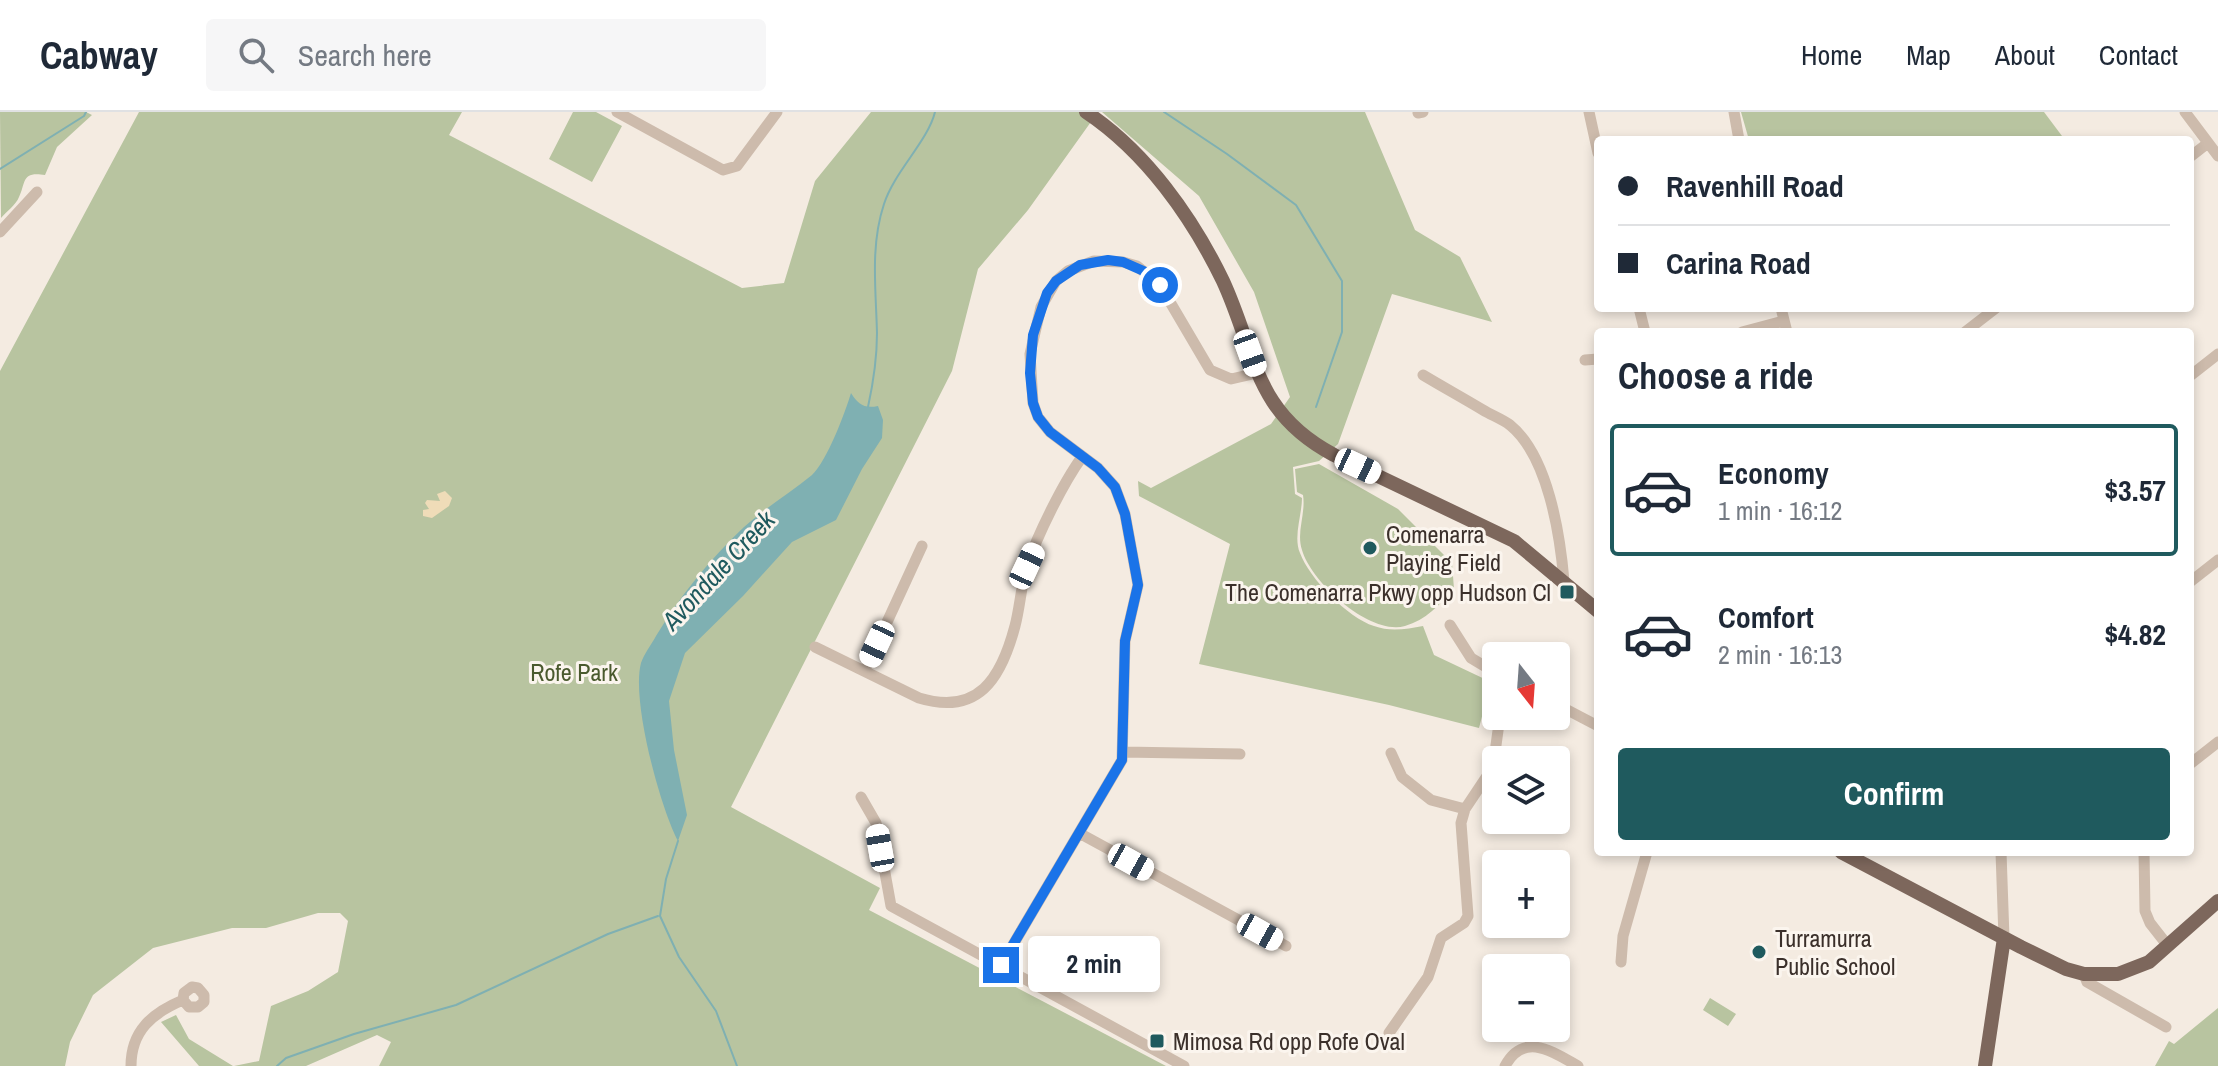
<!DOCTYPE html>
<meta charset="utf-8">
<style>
:root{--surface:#fff;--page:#f6f6f7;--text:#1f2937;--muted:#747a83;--line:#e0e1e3;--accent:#1f5a5e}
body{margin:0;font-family:"Archivo Narrow",sans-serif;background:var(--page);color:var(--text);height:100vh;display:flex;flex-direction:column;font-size:30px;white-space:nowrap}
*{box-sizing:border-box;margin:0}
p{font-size:26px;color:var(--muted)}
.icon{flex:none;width:44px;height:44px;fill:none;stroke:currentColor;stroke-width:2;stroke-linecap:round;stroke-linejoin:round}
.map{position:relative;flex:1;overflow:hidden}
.sheet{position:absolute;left:1594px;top:216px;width:600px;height:528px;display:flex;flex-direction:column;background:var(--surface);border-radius:8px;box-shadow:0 4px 12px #0003}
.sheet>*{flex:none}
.banner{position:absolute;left:1594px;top:24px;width:600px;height:176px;border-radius:8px;box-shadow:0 4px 12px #0003;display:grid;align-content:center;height:176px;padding:0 24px;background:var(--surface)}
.needle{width:52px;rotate:163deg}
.fabs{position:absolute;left:1482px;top:530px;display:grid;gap:16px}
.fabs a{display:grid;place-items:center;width:88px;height:88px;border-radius:8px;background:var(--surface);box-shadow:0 4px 12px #0003;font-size:40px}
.end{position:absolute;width:36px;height:36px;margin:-18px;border:10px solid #1a73e8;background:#fff;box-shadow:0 0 0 4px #fff}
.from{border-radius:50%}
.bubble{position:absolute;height:56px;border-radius:8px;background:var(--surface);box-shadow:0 4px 12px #0003;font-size:26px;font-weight:700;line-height:56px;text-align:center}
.car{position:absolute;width:24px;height:48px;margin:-24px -12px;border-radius:10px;box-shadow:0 0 6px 2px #0007;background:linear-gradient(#fff 24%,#345 0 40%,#fff 0 76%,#345 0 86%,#fff 0)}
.banner b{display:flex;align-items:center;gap:28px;height:76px;font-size:30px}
.banner b+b{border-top:2px solid var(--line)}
.banner i{width:20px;height:20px;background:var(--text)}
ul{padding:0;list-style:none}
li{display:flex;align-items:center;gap:24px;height:132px;margin:0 16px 12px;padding:0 8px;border:4px solid transparent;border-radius:8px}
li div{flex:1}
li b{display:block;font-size:30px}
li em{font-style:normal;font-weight:700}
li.selected{border-color:var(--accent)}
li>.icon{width:72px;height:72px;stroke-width:1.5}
h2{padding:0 24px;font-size:36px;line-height:96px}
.primary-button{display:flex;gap:16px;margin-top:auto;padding:16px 24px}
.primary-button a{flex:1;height:92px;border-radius:8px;background:var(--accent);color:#fff;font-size:32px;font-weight:700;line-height:92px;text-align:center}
header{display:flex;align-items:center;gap:48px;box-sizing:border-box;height:112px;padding:0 40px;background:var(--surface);border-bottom:2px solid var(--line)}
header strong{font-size:38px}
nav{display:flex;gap:44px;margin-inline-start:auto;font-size:28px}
.search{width:560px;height:72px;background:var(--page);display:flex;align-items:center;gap:20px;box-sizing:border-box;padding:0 28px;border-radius:8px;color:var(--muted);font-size:30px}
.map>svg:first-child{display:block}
.green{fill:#b8c4a0}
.sand{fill:#efdcb8}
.water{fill:#7fb0b2}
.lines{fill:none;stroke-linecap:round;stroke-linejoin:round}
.stream{stroke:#7fb0b2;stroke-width:2}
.minor{stroke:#cdbbac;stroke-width:11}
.major{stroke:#7d675c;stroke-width:14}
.route{stroke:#1a73e8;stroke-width:10}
.poi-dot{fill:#1f5a5e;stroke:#fbf5ee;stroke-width:3}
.labels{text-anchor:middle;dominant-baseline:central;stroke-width:6;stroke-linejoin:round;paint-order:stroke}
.poi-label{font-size:24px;fill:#3b302b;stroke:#fbf5ee;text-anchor:start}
.park-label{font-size:24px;fill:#4a5a2e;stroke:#fbf5ee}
.water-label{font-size:26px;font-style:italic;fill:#1f5a5e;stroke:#fbf5ee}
</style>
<header>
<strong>Cabway</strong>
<div class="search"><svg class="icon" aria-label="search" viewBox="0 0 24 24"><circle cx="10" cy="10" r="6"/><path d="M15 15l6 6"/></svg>Search here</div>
<nav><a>Home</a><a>Map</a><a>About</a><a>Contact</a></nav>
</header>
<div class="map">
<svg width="2218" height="954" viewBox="0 0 2218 954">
<rect width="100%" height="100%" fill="#f4ebe1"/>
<path class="green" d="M0,0H86L92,3L57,35L45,63C21,59 26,71 19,85C16,93 6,100 1,106Z
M139,0H462L449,23L742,176L784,171L815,69L871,0H1098L1028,98L978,157L952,259L731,695L880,776L869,798L1166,954H379L391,930L377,923L306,954H234L259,949L271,894L308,879L338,860L348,809L340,801H318L266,816H232L153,836L93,883L70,930L65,954H0V259Z
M573,0H596L622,14L592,70L549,47Z
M1102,0H1365L1415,118L1460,145L1492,210L1392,182L1338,332L1319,349L1293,355L1295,382L1302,386C1302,403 1293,425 1300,441C1309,466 1348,506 1374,514C1390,520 1407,517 1423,514L1434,543L1491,570L1479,616L1389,593L1199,552L1230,432L1139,384L1138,369L1151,376L1271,312L1290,285L1254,180L1199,84Z
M1741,0H2044L2065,28H1749Z
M1319,352L1398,397L1452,451L1454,477C1439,493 1426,508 1405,514C1370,524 1311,470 1302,438C1296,420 1306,402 1303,383L1297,380L1295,357Z
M1710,886L1736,902L1728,914L1703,898Z
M2218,896V954H2155L2169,929L2174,932Z
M176,903L189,927L233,954H199L161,910Z"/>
<path class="sand" d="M445,379L452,386L449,394L432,406L423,404V398L429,397L425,391L427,388L440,389L437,382Z"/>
<path class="water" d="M851,281C858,292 864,297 878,294L883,308L882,326L862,357L836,408L792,430L743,484L685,541L669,589L674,638L687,703L678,729C660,695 631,588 641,551C644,542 651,533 656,524C680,484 710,447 744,415C765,396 790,381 812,363C827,349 845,301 851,281Z"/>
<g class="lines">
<path class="stream" d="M1164,0L1227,42L1296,93L1342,169V220L1316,295
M0,57L84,4L86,0
M868,295C873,272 877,245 877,221C876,178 870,134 884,92C894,60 928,29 935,0
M678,729L666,767L660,804L679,845L716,899L737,954
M277,954L286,946L354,922L456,893L608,822L658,804"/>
<path class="minor" d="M617,0L723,58L737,54L777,0
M1589,0L1598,41
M1734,0L1739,28
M2185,0L2218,44
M1418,1L1423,0
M2190,45L2208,31
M0,120L37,80
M1639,196L1645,220
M1781,196L1787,220
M1742,220L1784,209
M1965,220L1996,196
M1585,248L1598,247
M1423,263C1443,275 1463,286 1483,298C1491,303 1502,307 1510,313C1548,344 1560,422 1564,469
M2190,264L2218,242
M2190,470L2218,448
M1450,513L1471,546L1496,561
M815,535L919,586C978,604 1001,567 1015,514C1020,495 1021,474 1027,454C1037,424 1063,371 1082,345
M865,558L922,434
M1556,592L1598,614
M1123,640L1240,642
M1391,641L1402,665L1431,688L1465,697
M2190,652L2218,630
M861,685L876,711L891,794L1184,954
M1079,721L1286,834
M2001,740L2004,826
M2144,740L2145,799L2150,811L2168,834
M1621,850L1623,824L1647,740
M1001,853L1122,648L1125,529L1138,473L1125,402L1115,375L1098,356L1050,320L1038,305L1033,291L1030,242L1041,195L1056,169L1068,159L1094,149L1123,150L1137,154L1160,173L1210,258L1231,267L1257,261
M2084,862L2087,870L2166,915
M1389,921L1428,865L1441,826L1464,811L1468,804L1461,711L1465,697L1493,655L1500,604
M131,954C131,919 152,901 183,888L184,881L192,875L198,876L204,883V890L198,895H189L183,888
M1505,954C1524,919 1553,940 1578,954"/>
<path class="major" d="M1086,0C1146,40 1192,105 1223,169C1257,243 1253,300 1334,343L1514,429L1598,499
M1841,740L2021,835L2066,857L2084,862H2118L2149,850L2218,789
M1985,954L2004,826"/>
</g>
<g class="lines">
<path class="route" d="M1001,853L1122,648L1125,529L1138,473L1125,402L1115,375L1098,356L1050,320L1038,305L1033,291L1030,261L1033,223L1047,181L1056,169L1080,153L1108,148L1123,150L1148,161L1160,173"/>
</g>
<g class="poi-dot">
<circle cx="1370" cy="436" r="8"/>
<rect x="1559" y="472" width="16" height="16" rx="4"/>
<circle cx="1759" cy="840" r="8"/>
<rect x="1149" y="921" width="16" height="16" rx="4"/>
</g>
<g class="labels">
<g class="poi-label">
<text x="1386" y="422">Comenarra<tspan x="1386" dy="28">Playing Field</tspan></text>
<text x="1551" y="480" text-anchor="end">The Comenarra Pkwy opp Hudson Cl</text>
<text x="1775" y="826">Turramurra<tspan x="1775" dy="28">Public School</tspan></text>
<text x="1173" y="929">Mimosa Rd opp Rofe Oval</text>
</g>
<g class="park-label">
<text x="574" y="560">Rofe Park</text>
</g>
<g class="water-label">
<text transform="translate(718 458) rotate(-47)">Avondale Creek</text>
</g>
</g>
</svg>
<div class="fabs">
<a><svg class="needle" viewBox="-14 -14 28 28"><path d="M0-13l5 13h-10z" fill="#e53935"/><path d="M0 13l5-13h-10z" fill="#747a83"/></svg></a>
<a><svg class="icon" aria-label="layers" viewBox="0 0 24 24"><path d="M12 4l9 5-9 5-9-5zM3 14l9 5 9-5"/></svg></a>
<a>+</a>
<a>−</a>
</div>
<i class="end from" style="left:1160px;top:173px"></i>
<i class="end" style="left:1001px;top:853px"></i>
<div class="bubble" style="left:1028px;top:824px;width:132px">2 min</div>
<i class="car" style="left:1250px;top:241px;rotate:160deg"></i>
<i class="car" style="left:1358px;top:354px;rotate:115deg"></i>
<i class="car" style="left:1027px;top:454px;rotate:25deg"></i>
<i class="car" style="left:877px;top:532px;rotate:205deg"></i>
<i class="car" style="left:880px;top:736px;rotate:350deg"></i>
<i class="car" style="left:1131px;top:750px;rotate:119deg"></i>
<i class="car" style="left:1260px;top:820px;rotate:119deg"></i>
<div class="banner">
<b><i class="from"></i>Ravenhill Road</b>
<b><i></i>Carina Road</b>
</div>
<section class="sheet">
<h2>Choose a ride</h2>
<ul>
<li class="selected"><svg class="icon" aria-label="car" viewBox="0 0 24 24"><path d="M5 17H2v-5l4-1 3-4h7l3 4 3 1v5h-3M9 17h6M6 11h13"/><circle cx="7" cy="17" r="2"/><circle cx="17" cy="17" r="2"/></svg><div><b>Economy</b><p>1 min · 16:12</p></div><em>$3.57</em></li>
<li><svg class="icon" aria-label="car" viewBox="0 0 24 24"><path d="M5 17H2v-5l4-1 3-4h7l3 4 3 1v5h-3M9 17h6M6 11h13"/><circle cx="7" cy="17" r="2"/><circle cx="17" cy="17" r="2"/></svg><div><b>Comfort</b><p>2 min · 16:13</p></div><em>$4.82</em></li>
</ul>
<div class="primary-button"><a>Confirm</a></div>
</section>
</div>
